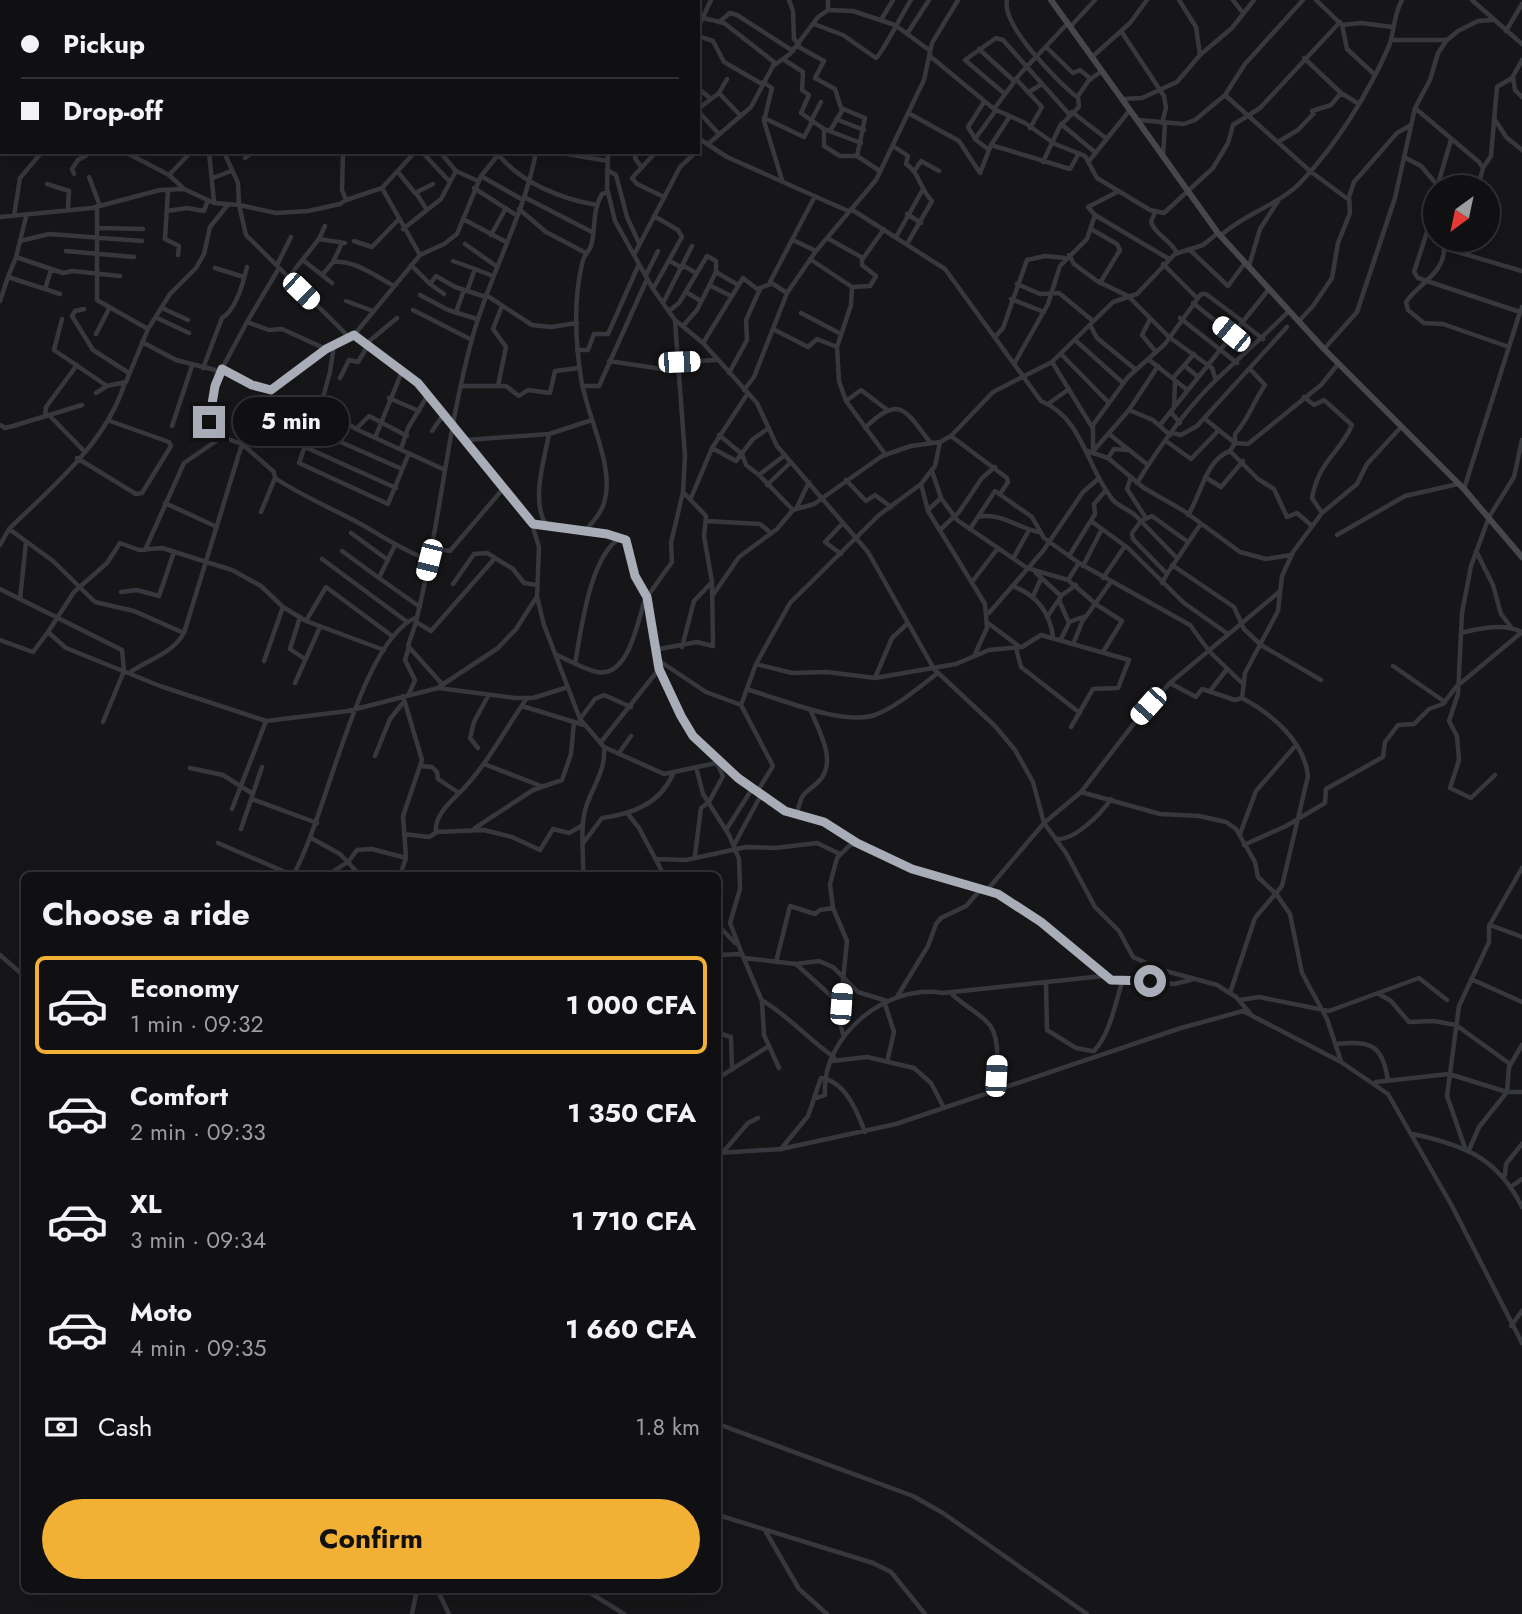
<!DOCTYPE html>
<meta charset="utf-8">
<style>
:root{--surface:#101012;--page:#19191b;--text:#f1f3f6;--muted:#9c9d9f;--line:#303032;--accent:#f2b134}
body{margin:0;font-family:Jost,sans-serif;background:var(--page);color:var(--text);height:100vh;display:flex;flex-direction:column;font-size:26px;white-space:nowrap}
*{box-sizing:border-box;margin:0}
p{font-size:23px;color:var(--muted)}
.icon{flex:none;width:38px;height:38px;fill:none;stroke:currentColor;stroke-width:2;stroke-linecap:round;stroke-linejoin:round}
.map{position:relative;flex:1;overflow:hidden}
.details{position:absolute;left:21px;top:872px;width:700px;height:721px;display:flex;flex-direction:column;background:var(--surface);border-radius:10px;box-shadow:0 7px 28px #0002,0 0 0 2px var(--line)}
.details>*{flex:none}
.banner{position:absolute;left:0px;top:0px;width:700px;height:154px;box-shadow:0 7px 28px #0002,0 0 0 2px var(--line);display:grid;align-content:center;height:154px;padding:0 21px;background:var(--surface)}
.needle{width:46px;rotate:213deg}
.controls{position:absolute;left:1423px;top:175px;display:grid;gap:14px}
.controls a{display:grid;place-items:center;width:77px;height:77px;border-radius:50%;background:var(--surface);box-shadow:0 7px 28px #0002,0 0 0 2px var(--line);font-size:35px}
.end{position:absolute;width:32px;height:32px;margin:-16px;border:9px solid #a8adb8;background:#111;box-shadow:0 0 0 4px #111}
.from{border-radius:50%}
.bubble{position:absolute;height:49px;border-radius:24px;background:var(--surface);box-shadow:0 7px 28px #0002,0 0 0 2px var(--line);font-size:23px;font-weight:700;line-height:49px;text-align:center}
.car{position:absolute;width:21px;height:42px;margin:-21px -10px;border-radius:9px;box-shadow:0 0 5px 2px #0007;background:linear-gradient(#fff 24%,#345 0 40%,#fff 0 76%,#345 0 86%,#fff 0)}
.banner b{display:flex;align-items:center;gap:24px;height:66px;font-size:26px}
.banner b+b{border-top:2px solid var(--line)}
.banner i{width:18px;height:18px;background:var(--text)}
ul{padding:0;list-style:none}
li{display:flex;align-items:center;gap:21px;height:98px;margin:0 14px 10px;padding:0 7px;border:4px solid transparent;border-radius:10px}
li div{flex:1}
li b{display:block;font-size:26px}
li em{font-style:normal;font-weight:700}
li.selected{border-color:var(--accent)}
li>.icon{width:63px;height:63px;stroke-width:1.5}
h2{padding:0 21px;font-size:32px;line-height:84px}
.pay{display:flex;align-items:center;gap:18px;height:77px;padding:0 21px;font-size:26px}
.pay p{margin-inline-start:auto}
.primary-button{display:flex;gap:14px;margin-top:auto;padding:14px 21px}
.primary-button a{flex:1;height:80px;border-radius:42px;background:var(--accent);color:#111;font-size:28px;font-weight:700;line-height:80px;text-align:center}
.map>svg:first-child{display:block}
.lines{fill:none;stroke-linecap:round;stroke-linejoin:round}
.street{stroke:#37383d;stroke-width:4.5}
.secondary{stroke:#45474d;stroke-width:6}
.route{stroke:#a8adb8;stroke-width:9}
</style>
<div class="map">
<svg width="1522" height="1614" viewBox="0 0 1522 1614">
<rect width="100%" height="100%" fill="#161618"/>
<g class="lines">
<path class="street" d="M37,0L39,2
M84,0L85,2
M157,0V2
M311,0L316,2
M452,0L454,2
M559,0L560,2
M666,0L668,2
M789,0L793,11L794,39L799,44
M1007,0C1001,25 1058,82 1077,97
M1233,0L1243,13
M1316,0L1342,25L1347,49L1374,74
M1472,0L1522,44
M270,2L272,0
M307,2V0
M360,2V0
M412,2V0
M468,2L469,0
M483,2H491
M515,2L516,0
M542,2L548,0
M571,2L574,0
M691,2L692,0
M828,10V0
M703,18L724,23L774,62L773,66
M881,20L893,0
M719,22L730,13L737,15L793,51
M814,24L843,35L876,58C881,56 904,10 911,0
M1342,25L1361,23L1392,27
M1071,26L1095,0
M698,28L711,0
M1121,31L1164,96L1166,108L1162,123
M1506,31L1522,4
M907,34L929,0
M698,36L713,41L724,62L762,84
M1391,40H1446
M797,46L824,61L815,78L835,89L841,108L865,118L857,156L880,171
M1046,47L1073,73L1080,70L1091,79
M979,49L1014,81
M1200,55L1232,28L1254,0
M931,57L994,109L1025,123L1055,144L1085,156L1097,178L1150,210L1164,213L1213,168L1228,143L1233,125L1260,108L1340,22
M1092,57L1130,23L1147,0
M1304,58L1341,93L1359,104
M783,59L803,72L802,90L809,95L801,113L824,129V146L840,156H857
M1513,77L1515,90L1522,97
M1016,79L1042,107L1030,128
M763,82L772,88L764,121L782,180
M698,88L711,99
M1029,92L1042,84
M719,93L740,115
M1005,94L965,60L996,38L1003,40L1069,114
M1225,95L1310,171L1349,200
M1122,99L1142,98L1177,82L1200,55L1196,27L1179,0
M984,102L968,127L976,140L988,149
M1415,108L1479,162L1483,168L1478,187
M698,109L719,93L727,79
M994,109L1020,74L1068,23
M698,111L719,134
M1312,111L1331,105L1341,93
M1072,112L1107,139
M910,114L959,141L980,173L991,145L1010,116
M764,118L804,137L812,122
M836,119L864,130
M1138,120L1184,124L1195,120L1225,95L1245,64L1303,0
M1495,120L1507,138L1522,150
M811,121L821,102
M1061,124L1096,153
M824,129L861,143
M830,131L843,109
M698,138L727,157L848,211
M975,139L996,110
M1278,142L1298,130L1314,113
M708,144L751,107L773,66L790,54L818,17L828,10L853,11L895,25L929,50
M991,145L1070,169L1079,153
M893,146L908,156L906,164C920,173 919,188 932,201L907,244
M125,152L169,175L183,188
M209,152L214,202
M343,152L342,190L346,200L340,204L308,211L276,213L239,205L246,235L348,336L354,335C430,383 476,456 532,524L539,547L537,597L544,625L580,719L604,747C606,769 594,785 587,804C579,826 584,852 583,875
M422,152L450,182
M440,152L456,171L478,181
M501,152L498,154C521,183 561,199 597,205
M555,152L608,161
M608,152L607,188L615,221L653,289L675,320L703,343L757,403L777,446L868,552L934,669L995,726L1015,750L1033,782L1044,823L1066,853L1095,907L1119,931L1133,957L1162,970L1217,985L1236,997L1250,1013
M636,152L635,158L641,167
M656,152L632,178L637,184L664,197
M498,155L481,176L523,200
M1163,156L1165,123
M245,158L253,152
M1406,158L1421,166L1439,187
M1089,161L1130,110
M1043,162L1060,126L1079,107L1078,96L1089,80L1102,71
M1483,168L1491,156L1497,87L1512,78L1522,60
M607,170L616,175L627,217L639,243
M915,170L921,161L939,171
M398,172L415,193L433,184
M74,174L72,169L78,160L92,152
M169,175L191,152
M89,177L100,206
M213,178L231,171
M47,184L69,191L68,208
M1438,184L1451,140
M382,188L420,255
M474,188L516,215
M168,190L165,239L179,246L178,255
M1119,191L1088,207L1095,215L1169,259
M416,193L427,210
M524,197L592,232
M346,200L382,188L415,152
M1435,201L1428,221L1435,236
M97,206V300L148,329
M519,209L546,232L586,253
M851,209L945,269L1041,401C1083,418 1086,467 1113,500C1118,506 1128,509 1135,515C1149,529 1163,544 1177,558
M167,211L187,208L204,211L208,200
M1155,212L1151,222C1156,236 1170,239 1177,253
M907,214L921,223
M14,216L20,178L42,152
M0,217L92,208L160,190L184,189L214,203L239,205L238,183L224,152
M26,217L16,257L63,273L72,271L120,276
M463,219L506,242
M1429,226L1414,272L1418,278L1520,312L1522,307
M99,228L143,229
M403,229L441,199L456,171
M1091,229L1117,244L1120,250L1100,283
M491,235L506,208
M1220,236C1245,213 1279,205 1301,182C1337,144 1368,94 1389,46C1395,30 1393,16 1402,0
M896,237L922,191
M827,238L863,258
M319,239L325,226
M793,240L816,251
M1437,240L1444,248L1522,271
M20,241L49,234L142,241
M354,241L372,247L398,220
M465,244L496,266
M1444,248C1445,273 1418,284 1406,302L1408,310L1424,323L1443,324L1509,347
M1190,250L1228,286L1245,263
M1460,250L1463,240
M66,251L134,257
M635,253L680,167L696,152
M1069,255L1074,264L1097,281L1128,296L1169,337L1212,368L1216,380
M16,257L8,277L45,289L51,270
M810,259L852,287L870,286L876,276L862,265V260L884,229
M304,261L322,275L333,262C355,260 375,276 394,286
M453,261L475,269
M670,261L682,268
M333,262L341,245
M1163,264L1197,298
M277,265L291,237
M411,265L430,284L436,276L455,287L486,297
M684,266L696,273
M1249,266L1260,229L1278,201
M215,268L244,277
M322,275L332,283
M646,275L658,251
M288,278L319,239L345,243
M430,284L444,294
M1017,284L1040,294L1059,293L1093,321
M709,285L731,296
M852,287L851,305L837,347L839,381L846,401L885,454
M45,289L60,294
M653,289L682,237L678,230L654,216
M467,291L475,269L493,276
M686,292L701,301
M787,293L770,282L815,196
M420,295L448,310L477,319
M486,295L532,325L551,327L577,323
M1011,299L1044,312
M0,301L8,277
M346,301L373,311
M663,303L692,246
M1193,303L1232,334
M162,308L188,320
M84,309L75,311L72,316L93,350L129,373
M413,310L472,340
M669,311L679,303L707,256L716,261V272
M456,312L464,290
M801,313L841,334
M157,318L189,333
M1180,318L1237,363
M62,319L54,350L107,386
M1150,319L1142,335L1156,352
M675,321L685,456L683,492L671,543L672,562L647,597L659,669L687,727L721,762L757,792L785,811L824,822L857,843L912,869L998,894L1041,922L1087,958L1104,976L1117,982L1137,980L1174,984L1191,980
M1299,321L1313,306L1332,278L1338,243L1350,213L1349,197L1354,182L1397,133L1411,125
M247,322L279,268
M1241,322L1263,339
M1090,325L1097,338L1135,369
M683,326L697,310L716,272L738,285
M773,329L808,347L817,339L837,347
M96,334L109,309
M354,335L420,255L444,244L457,234L481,176
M996,336L1003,328L1027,260L1045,256L1065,258
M1075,340L1123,383
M142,342L176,360L215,370
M367,343L397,318
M703,343L743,278L757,289L771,284
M334,345L330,372L319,412L339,418L356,429L445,470
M1324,349L1357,312L1395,198L1415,108L1430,80L1438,53L1447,40L1458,31L1478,21L1492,20
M577,350H588L594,334H608L639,264
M1061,354L1109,403
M1148,359L1186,389
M609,361L662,369L679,360
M679,362L717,360
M1052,362L1092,427
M1014,364L1048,304L1060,266L1087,239L1095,215
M1185,366L1197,376
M203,368L222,318C236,310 243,284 247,267
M221,369L252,385L271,390L348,336
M729,373L747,340L746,320L760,289
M1174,377L1194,354
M340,378L349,360L358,362L369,344
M461,386H506L519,396L528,390L550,393L555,371L579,368
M498,386L506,347L493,329L502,306
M582,386H599L647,279
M744,390L754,377L787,293L816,251L876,180L924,80L932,43L958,0
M96,393L107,386L126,382L148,329L170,294L196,268L204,254L210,227L227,206
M1304,397L1314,405L1324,400L1352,425C1340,453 1319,460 1312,498L1322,513
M389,398L419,411
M846,401L861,390L886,409
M1048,404L1069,389
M1174,407L1175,381
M1129,410L1153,420L1170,435
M1171,412L1180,423
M49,415L84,451
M45,416L46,407L77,365
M1205,419L1235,443L1248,444L1321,385L1338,364
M209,422L217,378L247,322L269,330L282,329L326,349
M0,425L5,428L13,426L82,405
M1160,425L1269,289
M172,426L192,366
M865,428C900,394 905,410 930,442
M356,429L369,416L407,436
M432,431L443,415
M1172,433L1181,435L1197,426L1287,327
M1109,434L1148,465
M719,435L742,454L746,465L759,475L785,455
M951,436L1007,478L1008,482L1000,494
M375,438L403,369
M466,440L549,434L592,420
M1166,441L1191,459L1218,431
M305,447L396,488
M712,448L736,461L753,439L769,428
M401,449L408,428L428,395
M1095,449L1129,410L1158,366
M1093,450V425L1128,377L1165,344L1201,294H1206L1242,321
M1087,451L1108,458L1144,488L1184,511L1240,552L1266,559L1291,555
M1230,451L1258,479L1274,489L1287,517L1297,513L1311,525
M77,458L136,494L142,493L171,446L169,442L110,421
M1108,458L1114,449L1127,450
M402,469L311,429L299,463L388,504L409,453
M932,471L941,498L957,520L1027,568L1068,580L1097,605L1122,621L1103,652
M759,475L793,510
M1131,477L1127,489L1146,518
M1205,477L1221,487L1243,461
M275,478C302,496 329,507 357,522C381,535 403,551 429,560
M846,480L866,501L875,495L891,507
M1137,483C1159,447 1187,408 1217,379C1241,356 1266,334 1289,311
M921,484L928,511L985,604L987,628L975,654
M767,485L791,462
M1464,489L1520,312
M691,498L712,448L748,393
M165,503L217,527
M796,509L809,482
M928,510L941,498
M1188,515C1201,495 1206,459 1230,451L1235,443V434C1249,419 1253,402 1265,385L1250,369
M978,517C1001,512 1018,528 1038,532
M706,521L760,524L771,533
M1091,521L1128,548L1184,603L1228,634
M532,524L607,534L626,540L635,576L647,597
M546,525C531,500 544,461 549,434
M9,529L53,561L95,602L134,611L184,633
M941,529L959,512L982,478L995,467
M970,529L995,491L1032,517L1044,538L1079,563L1190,625L1209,651L1242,683
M585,531C593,522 603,511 605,499C614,464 586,414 581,378C575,339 573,298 583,260C585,254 589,252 591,246C596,229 592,210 602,194L608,192
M351,533L388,560
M1337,535L1405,496L1458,484
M0,545L9,529C53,486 107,442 125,382
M432,548L450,551L502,490
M145,550L184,463L222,437L242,444L274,472L275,478L261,512
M342,551L379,578L395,545
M1476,551L1493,585L1501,614L1511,627
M841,554L825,542L843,523
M1069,556L1095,514L1094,504L1106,490
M1014,557L1028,532
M322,559L406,621
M1172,565L1234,607L1244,629L1261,645L1321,680
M1083,566L1102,529
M1036,573L1061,596
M1167,574L1200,525
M379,578L420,607
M1103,578L1125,546
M1068,580L1079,563
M972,582L998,548
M1162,583L1167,574L1133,539L1132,533L1141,521L1152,516L1188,542
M453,584L474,554L487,553L494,557
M1012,586C1036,594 1049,611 1053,636
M0,589L122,650L124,671L103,722
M121,592L137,590L159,596L174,552
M713,595L739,557L777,529L793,510L814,504L882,456L911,446L940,442
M1033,596L1041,579
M20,599L26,542
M1059,600L1069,623L1061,639
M989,613L1043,551L1083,492L1098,479
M300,617L290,649L305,659
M417,617L416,622L431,631L495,558L513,569L524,583L537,585
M1047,617L1062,595L1076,585
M306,621L326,587L392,636
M416,622L408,646L443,685
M1069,622L1086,616
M988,623L1020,647
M0,640L33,652L48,632
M1074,642L1082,622L1110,583
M682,647L694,601L712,582
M1016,648L1021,667L1080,713
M384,650L306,621L283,607L261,586L232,570L162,548L139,550L120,543L107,563L74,592L48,632L66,648L160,686L266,721L348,711L438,688L515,698H533L568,687
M654,650L697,642L713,646L712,582L704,536L706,516L683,492
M557,655C570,661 583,669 597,672C630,678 638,618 646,596
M658,660L706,692L741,705L756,664L790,603L879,515L921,484L935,466L940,442L951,436L993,392L1052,362L1113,302L1137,294L1175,254L1203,245L1218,233
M264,661L283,607
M575,664C581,630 590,556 620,538
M756,664L792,673L827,672L875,678L956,664L989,650L1022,647L1041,635L1129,660L1118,688L1093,689L1071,727
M1393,666L1445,702
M129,673C149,659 172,654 184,633L242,444
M875,678L892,638L907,624
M295,683L320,627
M1170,683L1196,697L1202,689L1235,700L1242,698
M439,687L498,648L516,629L536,598
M749,690C781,699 843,726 875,715C898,706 919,687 938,673
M1210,691L1227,669
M409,694L415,680L405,660L409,647
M527,698C506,728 489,761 465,787C453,800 434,814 436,832L484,830L512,837L540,850L553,829L569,833L583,825
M741,705L773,766L757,792
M522,706L584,725
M580,719L595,699L604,695L631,707
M601,742L659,669
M604,747L664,774L721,762
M478,748L470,738L474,722L488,696
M619,753L631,736
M375,756L390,719L402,704
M484,764L541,786
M420,766L432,767L437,772L438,779L459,793
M696,767L703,794L729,835L739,859L740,889L730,923L742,954
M190,768L223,775L253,794
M1495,775L1471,798L1450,788L1459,760L1457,736L1449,721L1458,694L1462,613L1471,566L1489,517L1514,477L1522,440
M1081,792L1139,717L1170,683L1279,592
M252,799L317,823
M232,809L266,721
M797,813C803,790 802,797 818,782C839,763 818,729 810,709
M628,814L639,828L664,875
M475,828L533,790L562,780L571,754L574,722
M241,829L262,767
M726,830L752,789
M404,834L429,837L437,832
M1240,834L1256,791L1296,745
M311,838L340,854L360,875
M1056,839C1074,841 1101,814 1111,799
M584,842L602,818C632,814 660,804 673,774
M218,843L292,875
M734,845L761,795
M1244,845L1286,826L1325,803L1326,789L1383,757L1385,742L1398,725L1414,724L1429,709L1443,704L1456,687L1522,632C1504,623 1480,628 1461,633
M695,855L701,808L709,802L723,776L717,763
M656,859L686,860L746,847L775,848L817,843L840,854
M293,875C327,818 359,640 417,617C440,525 447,430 472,339C489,275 524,217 536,152
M328,875L349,861L357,850L372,849L406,858
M400,875L406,858L403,816L422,760L403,696
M988,889L1044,823L1081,792L1160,814L1199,816L1226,822L1236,829L1255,862L1258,877L1277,895L1290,914L1302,973L1327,1019L1341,1061
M718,925L735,943
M1490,925L1522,937
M0,955L24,976
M718,955L742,954L762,1001L764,1035L779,1068
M744,958L796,964L819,961L833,967L858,992L887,1001
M776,962L790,906L815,914L820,910L833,908
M796,964L840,1004
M1471,979L1522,1002
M1046,984L1047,1030L1076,1048L1092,1051
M951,993C961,1004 975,1010 986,1021C1003,1035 996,1071 995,1091
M1230,993L1255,918L1282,886L1308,776C1304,741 1272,714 1242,698L1245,673L1278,611L1282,576L1293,552L1322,513L1357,484L1367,464L1402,426
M1379,994L1391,1001L1409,1022L1434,1021L1456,1025L1510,1064
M897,997L928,946L936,924L941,918L966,906L981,889
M1240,1000L1259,997L1329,1011L1419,978L1447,1000
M763,1001C790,1017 809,1040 834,1057
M885,1004L894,1032L887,1062
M718,1033L731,1037L732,1070
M843,1034L839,1020L847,941L833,908L830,884L837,858L849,846L857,843
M1337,1044C1372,1040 1383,1046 1388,1081
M1094,1051C1109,1035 1114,1009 1122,982
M832,1061L867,1057L914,1068L931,1083L944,1108
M718,1078L769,1046
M1376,1082L1449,1074L1507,1092L1509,1067L1522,1045
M814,1098L821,1078C845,1081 857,1111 865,1132
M1413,1134C1464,1145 1498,1158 1522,1207
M1465,1148L1447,1096L1459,1006L1489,942V926L1522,868
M781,1149L808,1116L814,1099L825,1095C821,1036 887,983 943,993L1103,976
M1469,1150L1479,1127L1507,1092H1522
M724,1151L748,1123L758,1118
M718,1153L781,1149L896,1124L1181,1028L1243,1011L1341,1062L1388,1094L1452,1206L1522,1343
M1505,1175L1506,1164L1522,1144
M1512,1186L1522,1179
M1511,1326L1522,1311
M718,1424L913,1496L943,1513L1087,1614
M718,1515L873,1563L891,1572L925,1614
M766,1532L799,1589L827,1614
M437,1589L449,1614
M584,1589L624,1614
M412,1614L417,1589"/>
<path class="secondary" d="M1051,0L1218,233L1324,349L1464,489L1522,557"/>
</g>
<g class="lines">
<path class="route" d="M209,422L215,386L222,369L252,385L271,390L326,349L354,335L418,383L533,524L607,534L626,540L635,576L647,597L659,669L681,716L693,736L738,778L785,811L824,822L857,843L912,869L998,894L1041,922L1111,980L1150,981"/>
</g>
</svg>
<div class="controls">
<a><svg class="needle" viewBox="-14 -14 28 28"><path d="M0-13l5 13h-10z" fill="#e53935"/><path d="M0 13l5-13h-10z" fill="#9c9d9f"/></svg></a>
</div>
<i class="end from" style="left:1150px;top:981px"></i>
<i class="end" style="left:209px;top:422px"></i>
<div class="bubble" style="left:233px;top:397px;width:116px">5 min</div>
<i class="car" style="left:301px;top:291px;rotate:134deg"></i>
<i class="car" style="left:1231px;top:334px;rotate:309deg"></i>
<i class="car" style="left:679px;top:362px;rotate:88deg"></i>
<i class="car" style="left:429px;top:560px;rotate:194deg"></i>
<i class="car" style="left:1148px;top:706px;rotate:222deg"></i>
<i class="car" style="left:841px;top:1004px;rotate:4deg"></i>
<i class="car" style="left:996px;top:1076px;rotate:3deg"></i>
<div class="banner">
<b><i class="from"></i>Pickup</b>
<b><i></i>Drop-off</b>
</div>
<section class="details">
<h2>Choose a ride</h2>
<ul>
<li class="selected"><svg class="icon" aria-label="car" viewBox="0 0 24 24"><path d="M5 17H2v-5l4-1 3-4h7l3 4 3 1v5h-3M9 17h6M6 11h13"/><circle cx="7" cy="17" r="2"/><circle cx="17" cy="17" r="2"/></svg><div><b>Economy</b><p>1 min · 09:32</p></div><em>1 000 CFA</em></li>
<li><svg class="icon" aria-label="car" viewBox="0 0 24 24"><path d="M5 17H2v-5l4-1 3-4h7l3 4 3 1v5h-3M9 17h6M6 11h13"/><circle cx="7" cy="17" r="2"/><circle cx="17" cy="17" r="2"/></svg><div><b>Comfort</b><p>2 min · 09:33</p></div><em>1 350 CFA</em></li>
<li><svg class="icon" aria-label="car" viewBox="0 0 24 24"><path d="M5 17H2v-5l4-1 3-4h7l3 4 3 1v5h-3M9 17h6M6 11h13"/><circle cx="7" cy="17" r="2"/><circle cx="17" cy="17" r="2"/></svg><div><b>XL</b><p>3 min · 09:34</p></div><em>1 710 CFA</em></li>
<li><svg class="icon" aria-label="car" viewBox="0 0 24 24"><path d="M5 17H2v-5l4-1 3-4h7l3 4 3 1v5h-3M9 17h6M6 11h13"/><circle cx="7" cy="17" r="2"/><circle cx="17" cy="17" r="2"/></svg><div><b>Moto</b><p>4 min · 09:35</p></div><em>1 660 CFA</em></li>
</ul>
<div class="pay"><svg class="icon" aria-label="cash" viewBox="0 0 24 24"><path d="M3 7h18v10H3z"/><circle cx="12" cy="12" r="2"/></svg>Cash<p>1.8 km</p></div>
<div class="primary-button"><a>Confirm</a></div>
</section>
</div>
